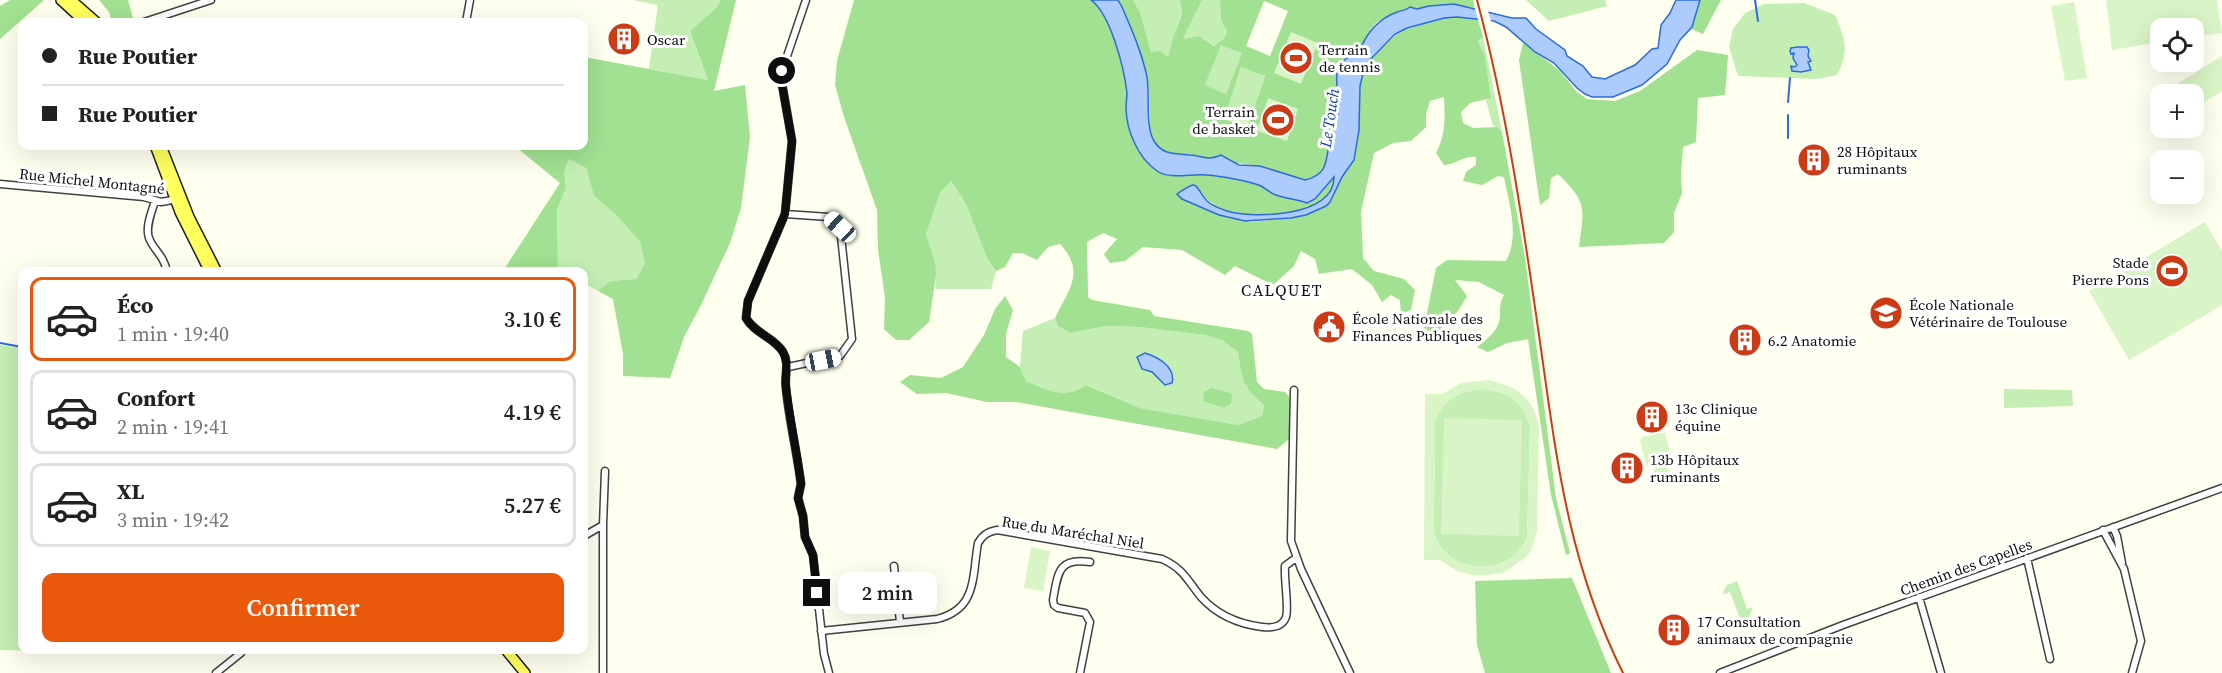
<!DOCTYPE html>
<html lang="fr">
<meta charset="utf-8">
<style>
:root{--surface:#fff;--page:#f2f2f2;--text:#222;--muted:#767676;--line:#e0e0e0;--accent:#ea580c}
body{margin:0;font-family:"Source Serif 4",serif;background:var(--page);color:var(--text);height:100vh;display:flex;flex-direction:column;font-size:22px;white-space:nowrap}
*{box-sizing:border-box;margin:0}
p{font-size:20px;color:var(--muted)}
.icon{flex:none;width:33px;height:33px;fill:none;stroke:currentColor;stroke-width:2;stroke-linecap:round;stroke-linejoin:round}
.map{position:relative;flex:1;overflow:hidden}
.details{position:absolute;left:18px;top:267px;width:570px;height:387px;display:flex;flex-direction:column;background:var(--surface);border-radius:12px;box-shadow:0 6px 24px #0002}
.details>*{flex:none}
.banner{position:absolute;left:18px;top:18px;width:570px;height:132px;border-radius:12px;box-shadow:0 6px 24px #0002;display:grid;align-content:center;height:132px;padding:0 24px;background:var(--surface)}
.controls{position:absolute;left:2150px;top:18px;display:grid;gap:12px}
.controls a{display:grid;place-items:center;width:54px;height:54px;border-radius:12px;background:var(--surface);box-shadow:0 6px 24px #0002;font-size:30px}
.end{position:absolute;width:27px;height:27px;margin:-14px;border:8px solid #0e0e0e;background:#fff;box-shadow:0 0 0 3px #fff}
.from{border-radius:50%}
.bubble{position:absolute;height:42px;border-radius:12px;background:var(--surface);box-shadow:0 6px 24px #0002;font-size:20px;font-weight:600;line-height:42px;text-align:center}
.car{position:absolute;width:18px;height:36px;margin:-18px -9px;border-radius:8px;box-shadow:0 0 4px 2px #0007;background:linear-gradient(#fff 24%,#345 0 40%,#fff 0 76%,#345 0 86%,#fff 0)}
.banner b{display:flex;align-items:center;gap:21px;height:57px;font-size:22px}
.banner b+b{border-top:2px solid var(--line)}
.banner i{width:15px;height:15px;background:var(--text)}
ul{padding:10px 0 0;list-style:none}
li{display:flex;align-items:center;gap:18px;height:84px;margin:0 12px 9px;padding:0 12px;border:3px solid var(--line);border-radius:12px}
li div{flex:1}
li b{display:block;font-size:22px}
li em{font-style:normal;font-weight:600}
li.on{border-color:var(--accent)}
li>.icon{width:54px;height:54px;stroke-width:1.5}
.action{display:flex;gap:12px;margin-top:auto;padding:12px 24px}
.action a{flex:1;height:69px;border-radius:12px;background:var(--accent);color:#fff;font-size:24px;font-weight:600;line-height:69px;text-align:center}
.map>svg:first-child{display:block}
.green{fill:#c4eeb3}
.forest{fill:#a1e191;fill-rule:evenodd}
.pitch{fill:#d9f4c6;fill-rule:evenodd}
.water{fill:#adcbfd;stroke:#2c6bdc;stroke-width:1.5}
.pier{fill:#feffee}
.lines{fill:none;stroke-linecap:round;stroke-linejoin:round}
.stream{stroke:#2c6bdc;stroke-width:2}
.street-casing{stroke:#414141;stroke-width:9}
.primary-casing{stroke:#1f1f1f;stroke-width:12}
.street{stroke:#fff;stroke-width:6}
.primary{stroke:#ffff5e;stroke-width:9}
.rail{stroke:#cd3a16;stroke-width:2}
.route{stroke:#0e0e0e;stroke-width:8}
.labels{text-anchor:middle;dominant-baseline:central;stroke-width:6;stroke-linejoin:round;paint-order:stroke}
.poi-label{font-size:15px;fill:#0e0e0e;stroke:#fff;text-anchor:start}
.street-label{font-size:15px;fill:#0e0e0e;stroke:#fff}
.water-label{font-size:16px;font-style:italic;fill:#093ead;stroke:#fff}
.neighbourhood-label{font-size:16px;letter-spacing:1.5px;fill:#0e0e0e;stroke:#fff}
</style>
<div class="map">
<svg width="2222" height="673" viewBox="0 0 2222 673">
<rect width="100%" height="100%" fill="#feffee"/>
<path class="green" d="M633,0H721L717,7L690,31L708,80L649,69L658,5Z
M1133,0H1179C1186,20 1173,38 1168,57L1160,51L1151,52L1140,12Z
M1202,0H1220L1221,20L1227,32L1224,39L1215,46L1199,36L1183,39Z
M1526,0H1605L1607,6L1549,21Z
M1804,3L1835,15C1845,39 1850,50 1837,75L1817,79L1738,76L1729,47L1733,29L1745,13L1764,4Z
M1483,37L1502,132L1497,127L1493,126L1486,100L1491,97L1485,57L1478,41Z
M1221,44L1242,53L1226,94L1205,85Z
M1241,67L1265,75L1251,117L1226,109Z
M569,159L586,168L594,196L616,215L640,242L645,263L636,279L610,281L598,291L589,286H584V272L558,271L557,209L566,188L564,172Z
M951,181L966,204L987,258L996,271L991,289H935L936,275L926,234L941,191Z
M1055,318L1058,326L1070,333L1106,326L1140,327L1205,335L1222,340L1238,352C1242,380 1242,386 1264,405L1262,416L1238,425L1140,408L1087,385C1066,400 1047,390 1026,381L1020,367L1023,331Z
M0,345L22,348V650H101V652L0,650Z
M1482,389C1507,391 1525,402 1530,427L1527,537C1521,554 1506,564 1489,566C1468,569 1444,559 1436,538C1432,527 1434,513 1434,502C1435,475 1435,449 1435,423C1442,400 1458,391 1482,389Z
M2004,389L2072,390L2073,406L2004,408Z
M1737,581L1747,609L1753,607L1749,617L1738,622L1735,621L1740,619L1730,592L1724,594L1723,592L1727,585Z"/>
<path class="forest" d="M10,0H44L0,39V6Z
M99,0H128L133,18L121,22H112L109,12Z
M721,0H736L714,91L745,85L750,137L741,208L730,243L701,305L684,337L670,378L623,376V354L613,299L598,291L610,281L636,279L645,263L640,242L616,215L594,196L586,168L569,159L564,172L566,188L557,209L558,271H503L560,183L516,147L517,146H584V57L708,80L690,31L717,7Z
M854,0H1091C1111,15 1124,68 1127,93C1127,98 1126,102 1126,107C1126,130 1138,158 1157,171C1170,180 1192,173 1207,175C1220,176 1249,181 1261,186C1266,188 1270,193 1276,195C1287,199 1297,199 1307,203L1334,177C1336,220 1218,229 1202,192V208L1251,222L1291,218L1321,209L1354,160L1359,130L1360,86L1366,63L1400,31L1443,18H1468L1478,20L1483,37L1478,41L1485,56L1491,98L1470,103L1461,112L1463,123L1473,128L1497,127L1502,132L1525,258L1556,498L1570,553L1566,555L1551,495L1528,339L1507,343L1488,352L1477,347C1488,339 1500,329 1500,315C1500,306 1500,303 1504,295L1479,282L1455,280L1467,296L1458,311L1436,334L1424,328L1436,268L1447,260L1506,261C1520,236 1509,204 1504,177L1498,176L1482,185L1463,181L1466,172L1476,165V157C1464,155 1457,164 1444,165L1436,153C1446,135 1445,117 1444,97L1430,101L1426,114V127L1411,141L1393,143L1374,153L1361,212L1363,258L1374,271L1404,279L1415,290L1411,310L1401,314L1400,300L1391,295L1382,302L1372,285L1352,269L1319,274L1315,259L1301,251L1294,266L1273,285L1235,266L1225,275L1182,250L1143,247L1125,261L1110,263L1104,254L1117,239L1103,233L1087,242L1088,297L1092,300L1150,310L1154,316L1248,331L1252,334L1257,382L1264,389L1285,392L1290,398L1289,439L1277,449L1016,402H987L946,393L917,394L900,382L910,375L941,378L963,367L984,335L995,309L1005,296L1013,310L1006,334V357L1020,367L1026,381C1047,390 1066,400 1086,385L1140,408L1238,425L1262,416L1264,405C1242,386 1242,380 1238,352L1222,340L1205,335L1140,327L1106,326L1070,333L1058,326L1055,318C1069,289 1086,272 1060,244L1048,247L1037,260L1022,253H1013L1005,267L996,271L987,258L966,204L951,181L941,191L926,234L935,263L936,275L929,322L909,340H896L884,329L885,297L878,250L877,210L844,117L835,85L837,61Z
M1118,0H1133L1140,12L1151,52L1160,51L1168,57C1170,51 1171,44 1173,38C1179,23 1185,15 1179,0H1202L1183,39L1199,36L1214,46L1224,39L1227,32L1221,20L1220,0H1473L1475,8C1453,4 1441,5 1419,9C1416,9 1413,8 1410,8C1404,9 1387,16 1380,20C1370,26 1364,40 1360,50L1342,60L1337,74L1339,108L1329,144L1328,160L1319,174L1305,180L1260,166L1205,159L1189,154L1177,155L1159,149L1150,135L1149,92L1144,63ZM1264,1L1288,11L1270,56L1246,46ZM1221,45L1242,53L1226,94L1205,85ZM1241,67L1265,76L1251,117L1227,109Z
M1700,0H1721L1703,34L1691,29Z
M1523,43L1559,70L1577,92L1587,99L1615,101L1640,91L1697,50L1728,55L1725,95L1698,98L1696,142L1683,147L1681,174L1682,193L1674,213V232L1664,243L1579,247C1584,208 1588,203 1558,174L1551,178L1549,198L1540,205L1519,60Z
M1212,388L1232,394L1231,403L1224,408L1203,401L1204,392Z
M1572,578L1611,673H1485L1477,645L1475,581Z"/>
<path class="pitch" d="M2106,0H2217L2222,33L2193,37V28H2160V42L2112,50Z
M2074,2L2087,78L2065,81L2051,6Z
M1291,32L1318,43L1301,84L1274,73Z
M2222,56V91L2193,109V94H2168L2166,91Z
M1268,98L1298,109L1287,141L1257,131Z
M1226,109L1251,117L1247,127L1223,119Z
M2205,222L2222,251V305L2129,360L2089,291Z
M1488,380C1517,386 1533,397 1539,427L1537,531L1532,549L1525,558L1503,573L1488,575H1473L1457,571L1440,560H1424L1425,394H1442L1462,383ZM1482,389C1507,391 1525,402 1530,428L1527,537C1521,554 1506,564 1489,566C1468,569 1444,559 1436,538C1432,527 1434,513 1434,502C1435,476 1435,449 1435,423C1442,400 1458,391 1482,389Z
M1444,418L1522,420L1519,536L1441,534Z
M1661,433H1665L1666,436L1671,459L1667,463L1659,464L1667,467L1669,472L1667,478L1660,481C1651,477 1652,469 1659,465L1649,466L1646,465L1640,440L1643,437Z
M1031,547L1050,551L1043,591L1024,588Z"/>
<path class="water" d="M1091,0H1118L1122,7C1132,30 1142,53 1147,77C1150,96 1145,126 1154,141C1163,156 1176,153 1190,155C1204,156 1208,161 1221,155L1239,165L1260,166L1305,180C1330,174 1325,159 1330,140C1334,129 1339,116 1339,104C1339,93 1334,78 1338,67C1343,57 1353,57 1360,50C1367,32 1378,19 1397,12C1402,10 1405,11 1410,7L1417,9L1429,6L1454,4L1512,18H1526L1536,29L1565,50L1567,56L1583,66L1592,77L1605,79L1635,65L1652,49L1658,48L1661,25L1670,13L1676,0H1700L1692,27L1680,40L1667,64L1642,85L1613,97H1592L1585,94L1577,88L1554,63L1535,52L1506,27L1494,21L1457,17L1444,18L1407,28L1395,34L1365,65L1360,86L1359,130L1354,160L1342,177L1330,202L1326,206L1306,215L1291,218L1245,221L1219,215L1182,199L1177,194C1200,178 1193,185 1207,201C1212,206 1221,209 1227,211C1253,219 1335,217 1334,177L1315,199L1307,203C1297,199 1287,199 1276,195C1270,193 1266,189 1261,186C1249,181 1220,176 1207,175C1192,173 1170,180 1157,171C1138,158 1126,130 1126,107C1126,102 1127,98 1127,93C1124,68 1111,15 1091,0Z
M1798,47H1807L1809,50L1808,56L1811,61L1808,62L1811,70L1801,72L1792,71L1791,66L1794,67L1797,65L1793,58L1794,53L1791,54L1790,51L1791,48Z
M1145,353C1158,357 1176,367 1172,383L1165,385L1152,372L1142,369L1137,357Z"/>
<path class="pier" d="M1474,5L1487,8L1492,24L1479,23Z"/>
<g class="lines">
<path class="stream" d="M1755,0L1758,21
M1788,102L1790,78
M1788,115V138
M0,343L22,347"/>
<defs>
<path id="street" d="M806,0L782,71V84L792,141L785,214L748,301L746,318C755,334 774,337 783,352C790,364 784,375 786,388C789,420 797,452 801,484L798,498L803,516L805,537L813,555L824,654L829,673
M144,22L211,0
M466,22L470,0
M0,184L144,197L161,202L178,199
M155,201C152,211 145,227 149,238C154,251 164,255 167,272
M785,214L829,217L840,227L852,339L840,356L788,367
M1294,390L1291,541L1301,569L1350,673
M2113,527L2117,536L2122,563
M2103,530L2124,569L2141,641L2132,673
M584,536L603,525
M2027,558L2050,659
M894,566L900,622
M1919,597L1941,673
M821,631L937,619C977,609 972,578 978,543C983,535 987,532 997,530L1162,559C1184,569 1187,580 1201,597C1217,615 1239,624 1262,627C1271,628 1282,628 1286,617C1289,608 1284,580 1285,566L1296,558
M216,673L241,653
M603,673V525L605,471
M1080,673L1090,622L1085,613L1058,608L1054,605L1053,600C1058,573 1058,557 1090,562
M1720,673L1843,625L2222,488"/>
<path id="primary" d="M61,0L85,22
M71,0L96,22
M161,146L189,217L217,272
M156,148L180,212L210,272
M506,650L525,673"/>
</defs>
<use href="#street" class="street-casing"/>
<use href="#primary" class="primary-casing"/>
<use href="#street" class="street"/>
<use href="#primary" class="primary"/>
<path class="rail" d="M1477,0C1508,115 1524,231 1541,349C1557,464 1570,567 1623,673"/>
</g>
<g class="lines">
<path class="route" d="M782,71V84L792,141L785,214L748,301L746,318C755,334 774,337 783,352C790,364 784,375 786,388C790,420 797,452 801,484L798,498L803,516L805,537L813,555L817,593"/>
</g>
<defs>
<symbol id="building-disc" viewBox="-11 -11 22 22"><circle r="9.5" fill="#cd3a16" stroke="#fff"/><path d="M-4-6H4V6H1V3H-1V6H-4ZM-2.5-4.3h1.7v1.8h-1.7ZM.8-4.3h1.7v1.8H.8ZM-2.5-1h1.7V.8h-1.7ZM.8-1h1.7V.8H.8Z" fill="#fff"/></symbol>
<symbol id="stadium-disc" viewBox="-11 -11 22 22"><circle r="9.5" fill="#cd3a16" stroke="#fff"/><path d="M0-5a6.5 5 0 1 0 0 10a6.5 5 0 1 0 0-10ZM-3.5-1.8h7v3.6h-7Z" fill="#fff"/></symbol>
<symbol id="university-disc" viewBox="-11 -11 22 22"><circle r="9.5" fill="#cd3a16" stroke="#fff"/><path d="M0-5L7-2L0 1L-7-2ZM-4 1L0 2.5L4 1V4Q0 6-4 4Z" fill="#fff"/></symbol>
<symbol id="civic-disc" viewBox="-11 -11 22 22"><circle r="9.5" fill="#cd3a16" stroke="#fff"/><path d="M-.6-6.5H3V-4.5H.6V-3L4-1V1h2V6H-6V1h2V-1L-.6-3ZM-1.2 2.5V6h2.4V2.5Z" fill="#fff"/></symbol>
</defs>
<g fill-rule="evenodd">
<use href="#building-disc" x="605" y="20" width="38" height="38"/>
<use href="#stadium-disc" x="1277" y="39" width="38" height="38"/>
<use href="#stadium-disc" x="1259" y="101" width="38" height="38"/>
<use href="#building-disc" x="1795" y="141" width="38" height="38"/>
<use href="#stadium-disc" x="2153" y="252" width="38" height="38"/>
<use href="#university-disc" x="1867" y="294" width="38" height="38"/>
<use href="#civic-disc" x="1310" y="308" width="38" height="38"/>
<use href="#building-disc" x="1726" y="321" width="38" height="38"/>
<use href="#building-disc" x="1633" y="398" width="38" height="38"/>
<use href="#building-disc" x="1608" y="449" width="38" height="38"/>
<use href="#building-disc" x="1655" y="611" width="38" height="38"/>
</g>
<g class="labels">
<g class="poi-label">
<text x="647" y="39">Oscar</text>
<text x="1319" y="49">Terrain<tspan x="1319" dy="17">de tennis</tspan></text>
<text x="1255" y="111" text-anchor="end">Terrain<tspan x="1255" dy="17">de basket</tspan></text>
<text x="1837" y="151">28 Hôpitaux<tspan x="1837" dy="17">ruminants</tspan></text>
<text x="2149" y="262" text-anchor="end">Stade<tspan x="2149" dy="17">Pierre Pons</tspan></text>
<text x="1909" y="304">École Nationale<tspan x="1909" dy="17">Vétérinaire de Toulouse</tspan></text>
<text x="1352" y="318">École Nationale des<tspan x="1352" dy="17">Finances Publiques</tspan></text>
<text x="1768" y="340">6.2 Anatomie</text>
<text x="1675" y="408">13c Clinique<tspan x="1675" dy="17">équine</tspan></text>
<text x="1650" y="459">13b Hôpitaux<tspan x="1650" dy="17">ruminants</tspan></text>
<text x="1697" y="621">17 Consultation<tspan x="1697" dy="17">animaux de compagnie</tspan></text>
</g>
<g class="street-label">
<text transform="translate(92 181) rotate(6)">Rue Michel Montagné</text>
<text transform="translate(1073 532) rotate(9)">Rue du Maréchal Niel</text>
<text transform="translate(1966 567) rotate(-20)">Chemin des Capelles</text>
</g>
<g class="water-label">
<text transform="translate(1329 118) rotate(-82)">Le Touch</text>
</g>
<g class="neighbourhood-label">
<text x="1282" y="290">CALQUET</text>
</g>
</g>
</svg>
<div class="controls">
<a><svg class="icon" aria-label="locate" viewBox="0 0 24 24"><circle cx="12" cy="12" r="6"/><path d="M12 2v4M12 18v4M2 12h4M18 12h4"/></svg></a>
<a>+</a>
<a>−</a>
</div>
<i class="end from" style="left:782px;top:71px"></i>
<i class="end" style="left:817px;top:593px"></i>
<div class="bubble" style="left:838px;top:572px;width:99px">2 min</div>
<i class="car" style="left:840px;top:227px;rotate:313deg"></i>
<i class="car" style="left:823px;top:360px;rotate:79deg"></i>
<div class="banner">
<b><i class="from"></i>Rue Poutier</b>
<b><i></i>Rue Poutier</b>
</div>
<section class="details">
<ul>
<li class="on"><svg class="icon" aria-label="car" viewBox="0 0 24 24"><path d="M5 17H2v-5l4-1 3-4h7l3 4 3 1v5h-3M9 17h6M6 11h13"/><circle cx="7" cy="17" r="2"/><circle cx="17" cy="17" r="2"/></svg><div><b>Éco</b><p>1 min · 19:40</p></div><em>3.10 €</em></li>
<li><svg class="icon" aria-label="car" viewBox="0 0 24 24"><path d="M5 17H2v-5l4-1 3-4h7l3 4 3 1v5h-3M9 17h6M6 11h13"/><circle cx="7" cy="17" r="2"/><circle cx="17" cy="17" r="2"/></svg><div><b>Confort</b><p>2 min · 19:41</p></div><em>4.19 €</em></li>
<li><svg class="icon" aria-label="car" viewBox="0 0 24 24"><path d="M5 17H2v-5l4-1 3-4h7l3 4 3 1v5h-3M9 17h6M6 11h13"/><circle cx="7" cy="17" r="2"/><circle cx="17" cy="17" r="2"/></svg><div><b>XL</b><p>3 min · 19:42</p></div><em>5.27 €</em></li>
</ul>
<div class="action"><a>Confirmer</a></div>
</section>
</div>
